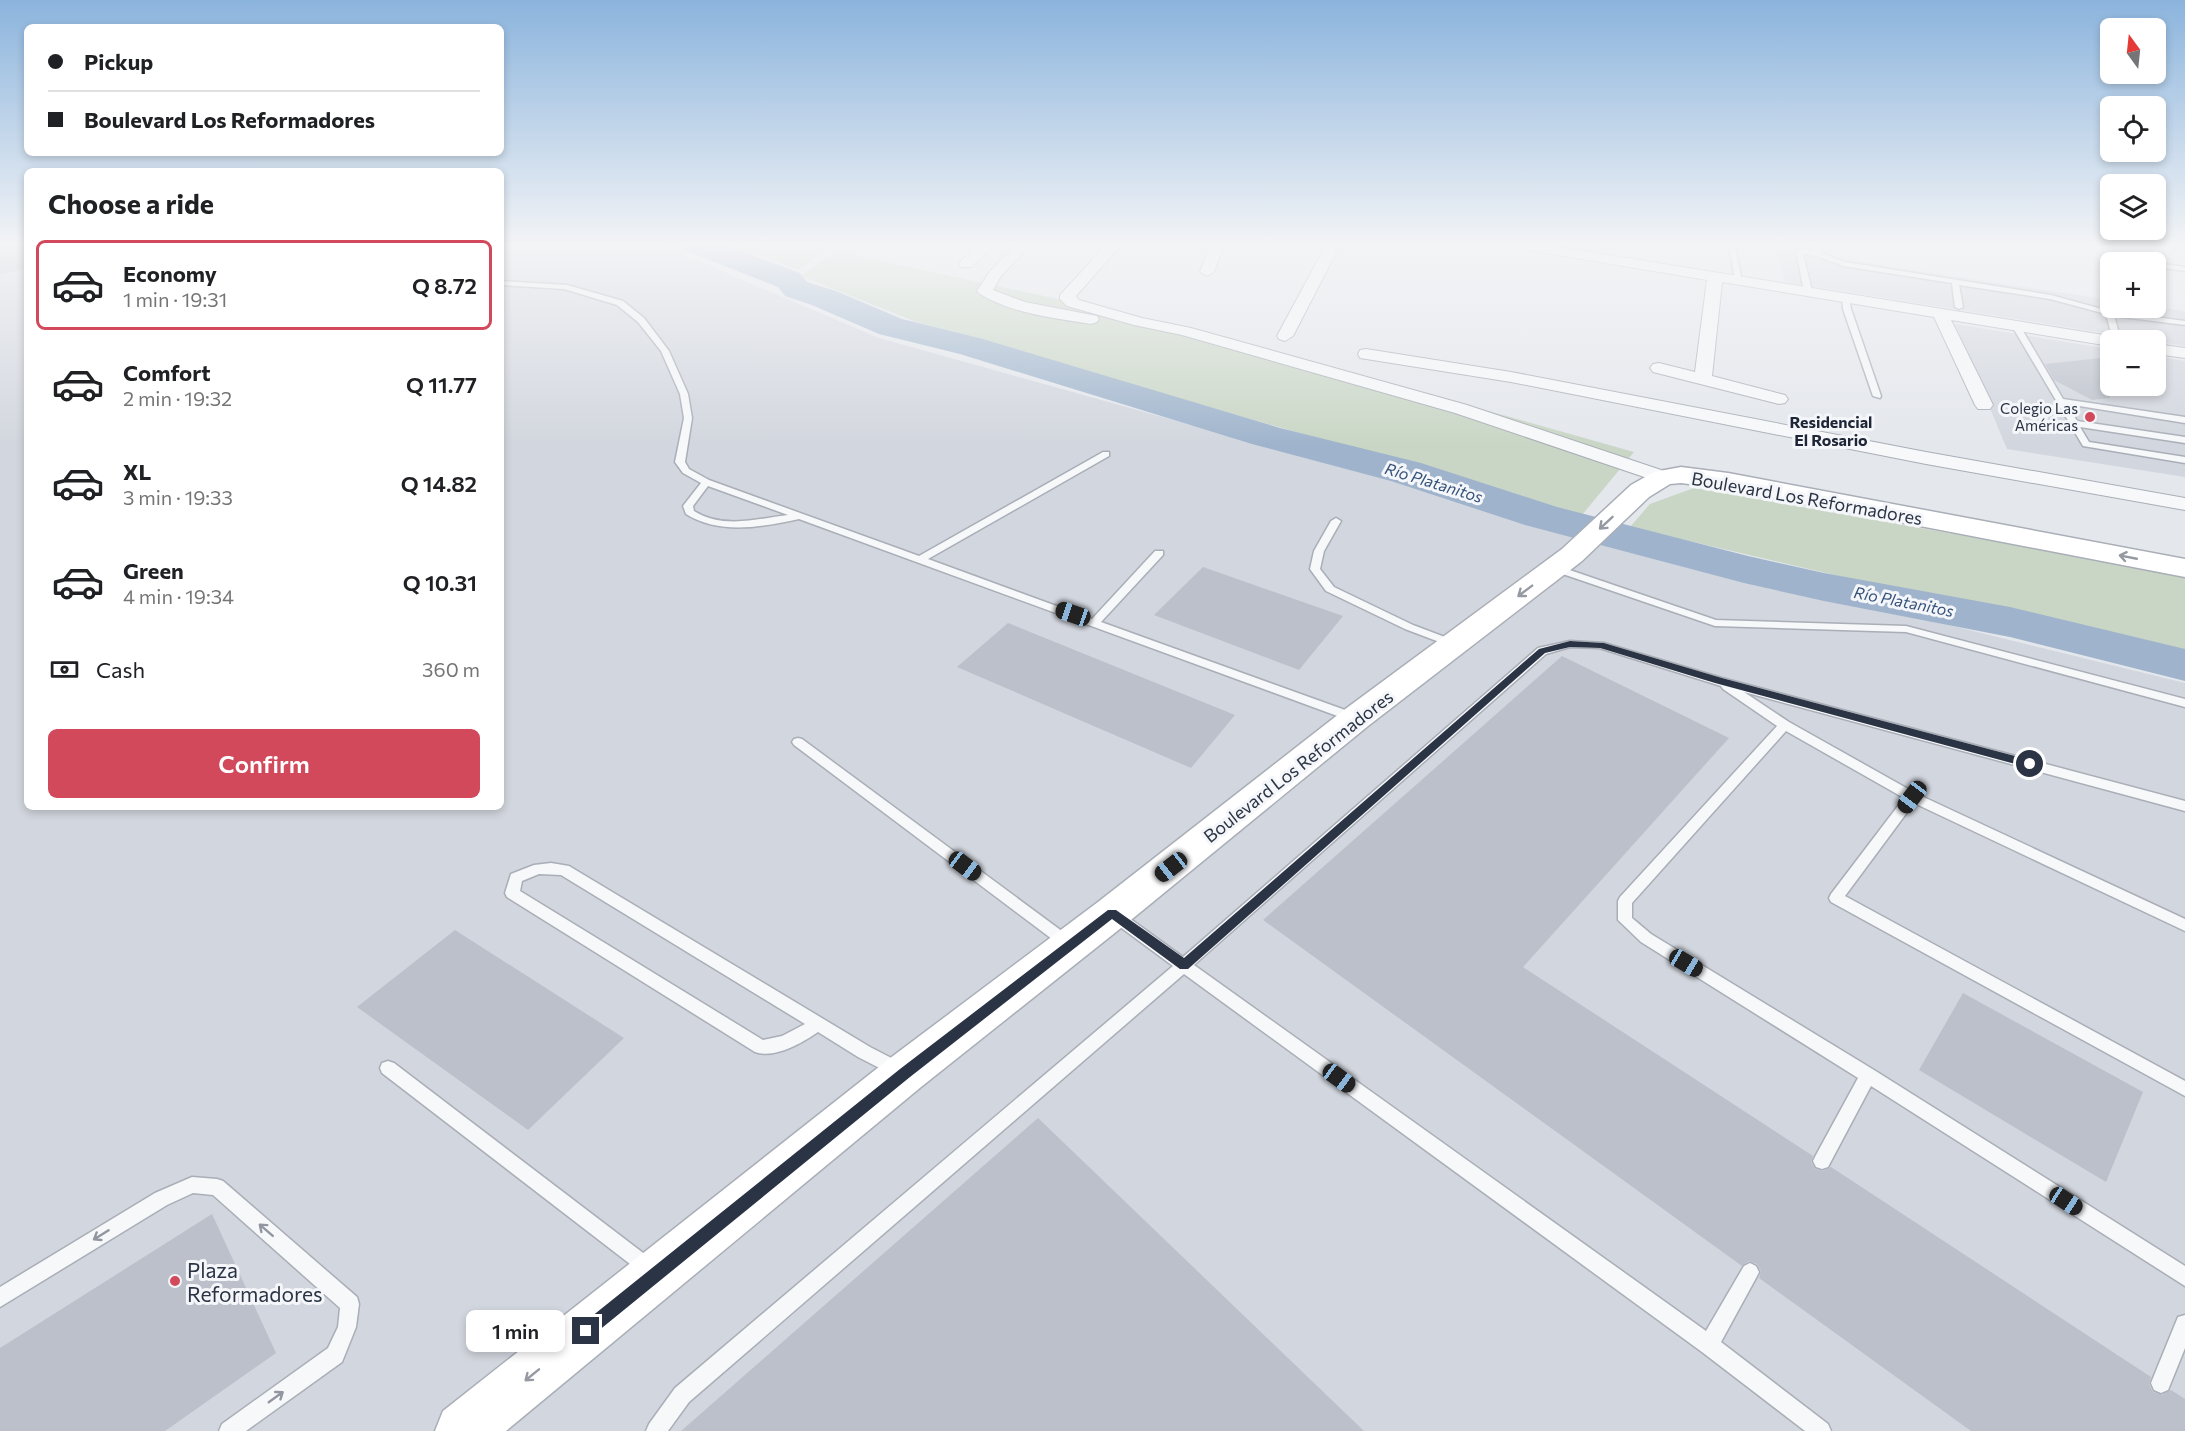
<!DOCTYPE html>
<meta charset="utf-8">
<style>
:root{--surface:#fff;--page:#f2f2f2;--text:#202124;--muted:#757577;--line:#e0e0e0;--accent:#d1495b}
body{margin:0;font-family:Commissioner,sans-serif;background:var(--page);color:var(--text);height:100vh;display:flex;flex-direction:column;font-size:22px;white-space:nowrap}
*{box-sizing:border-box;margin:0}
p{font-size:20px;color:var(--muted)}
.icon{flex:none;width:33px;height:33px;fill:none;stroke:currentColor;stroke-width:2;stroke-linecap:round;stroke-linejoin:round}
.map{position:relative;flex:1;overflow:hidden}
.side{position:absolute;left:24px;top:168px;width:480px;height:642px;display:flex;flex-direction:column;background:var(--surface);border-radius:9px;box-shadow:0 3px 9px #0003}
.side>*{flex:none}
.hud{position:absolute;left:24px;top:24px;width:480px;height:132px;border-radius:9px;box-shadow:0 3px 9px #0003;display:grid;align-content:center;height:132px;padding:0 24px;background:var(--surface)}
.needle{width:39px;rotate:345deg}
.tools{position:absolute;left:2100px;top:18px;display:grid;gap:12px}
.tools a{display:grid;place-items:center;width:66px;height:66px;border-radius:9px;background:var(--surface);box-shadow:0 3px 9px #0003;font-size:30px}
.end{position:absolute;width:27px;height:27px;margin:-14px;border:8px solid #2b3445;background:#fff;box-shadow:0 0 0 3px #fff}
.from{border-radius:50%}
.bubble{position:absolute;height:42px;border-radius:9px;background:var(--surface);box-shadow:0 3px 9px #0003;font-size:20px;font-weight:600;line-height:42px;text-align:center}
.car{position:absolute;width:18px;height:36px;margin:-18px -9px;border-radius:8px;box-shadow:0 0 4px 2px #0007;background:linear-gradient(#222 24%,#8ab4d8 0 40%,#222 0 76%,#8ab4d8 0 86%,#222 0)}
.hud b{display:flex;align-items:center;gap:21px;height:57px;font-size:22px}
.hud b+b{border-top:2px solid var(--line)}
.hud i{width:15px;height:15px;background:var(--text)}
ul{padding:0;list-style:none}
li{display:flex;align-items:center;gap:18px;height:90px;margin:0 12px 9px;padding:0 12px;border:3px solid transparent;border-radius:9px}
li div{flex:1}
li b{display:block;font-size:22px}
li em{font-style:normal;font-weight:600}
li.current{border-color:var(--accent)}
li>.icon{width:54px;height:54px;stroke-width:1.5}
h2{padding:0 24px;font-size:27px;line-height:72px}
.pay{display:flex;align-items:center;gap:15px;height:66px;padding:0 24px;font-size:22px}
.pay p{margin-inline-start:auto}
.cta{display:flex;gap:12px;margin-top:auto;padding:12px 24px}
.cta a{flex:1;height:69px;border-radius:9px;background:var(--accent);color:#fff;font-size:24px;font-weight:600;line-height:69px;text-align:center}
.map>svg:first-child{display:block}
.built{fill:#d2d6de}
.green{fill:#c9d6c5}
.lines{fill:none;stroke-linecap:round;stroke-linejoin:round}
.river{fill:#9fb4cc;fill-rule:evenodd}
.building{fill:#bbc0ca}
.lane-casing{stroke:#a9aeb7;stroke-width:3}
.street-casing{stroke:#a9aeb7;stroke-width:2}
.secondary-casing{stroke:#a9aeb7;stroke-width:3}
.lane{fill:#f7f8fa;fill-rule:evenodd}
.street{fill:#f7f8fa;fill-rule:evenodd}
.secondary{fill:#fff;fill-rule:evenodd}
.oneway{stroke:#959aa2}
.oneway2{stroke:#9196a0}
.route{fill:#2b3445}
.poi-dot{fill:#d1495b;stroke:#f4f6f9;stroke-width:2}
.labels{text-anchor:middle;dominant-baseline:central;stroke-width:6;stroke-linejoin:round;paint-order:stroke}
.far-poi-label{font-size:15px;fill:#2b3445;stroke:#f4f6f9;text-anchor:end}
.far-neighbourhood-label{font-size:16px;font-weight:bold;fill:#1d2536;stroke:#f4f6f9}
.far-water-label{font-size:16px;font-style:italic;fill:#34527a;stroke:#f4f6f9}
.street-label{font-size:18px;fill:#2b3445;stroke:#f4f6f9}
.near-poi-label{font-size:21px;fill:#2b3445;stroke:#f4f6f9;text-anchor:start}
</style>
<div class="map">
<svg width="2185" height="1431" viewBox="0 0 2185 1431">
<rect width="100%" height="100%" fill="#e4e7ec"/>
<path class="built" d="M0,245H27V807H501V245H660L879,338L1615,543L2185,683V1431H0Z
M1776,249L2110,300V308L2156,307L2185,311V346L1785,282Z
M1955,324L2110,349V386H2156V356L2185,361V477L2007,449Z"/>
<path class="green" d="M734,245H831L798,270Z
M835,251L1201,330L1634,452L1582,515L916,322L801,276Z
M1694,488L2185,575V657L1630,527L1650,504Z"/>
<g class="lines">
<path class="river" d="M683,245H725L800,273L807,282L836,291L902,319L983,339L1280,428L1421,463L1557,507L1748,556L1824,573L2010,607L2185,649V681L2010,637L1824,601L1744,583L1525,525L1391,481L1252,444L960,354L879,334L812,305L785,296L778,287L687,251Z"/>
</g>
<path class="building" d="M0,245H27V268L0,275Z
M2110,357V398L2092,400L2054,380L2045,364Z
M1203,567L1343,616L1299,670L1154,615Z
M1008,623L1235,715L1191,768L957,667Z
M1562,656L1729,738L1523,967L1813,1156L1811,1162L1815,1169L1823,1171L1831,1167L2151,1377L2149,1384L2153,1392L2162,1395L2171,1390L2185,1399V1431H1971L1759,1278L1761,1271L1757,1264L1749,1261L1742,1266L1263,920Z
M455,930L624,1038L528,1130L357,1007Z
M1963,993L2143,1092L2106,1182L1919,1070Z
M1038,1118L1364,1431H681Z
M212,1214L276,1353L165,1431H0V1348Z"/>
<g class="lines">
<defs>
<path id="lane" d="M1729,245H1735L1742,282L1735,280Z
M1815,245H1821L1822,253L1845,262L2051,295L2109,311L2185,321V325L2114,316L2119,333L2115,335L2111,333L2106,314L2050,299L1959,285L1963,307L1959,309L1955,307L1952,283L1843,266L1817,256L1803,254L1812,291L1808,293L1804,291L1796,251L1799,249L1815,251Z
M2117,257L2142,262L2115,260L2114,259Z
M2156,263L2185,267V271L2156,267Z
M501,281L567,285L623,301L644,318L669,351L688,394L692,418L685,462L689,469L709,480L919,556L1103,452H1109V456L928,559L1092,619L1155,551H1163V555L1101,622L1359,715L1361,718L1355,722L1351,721L799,519C762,527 719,535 686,514L683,506L701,483L683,473L675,462L684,418L680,394L661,351L638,322L617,305L564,289L501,285ZM708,486L788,515C756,519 723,529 694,511L693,506Z
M1842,296L1849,298L1851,309L1881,396L1880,398L1873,396L1843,309Z
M2013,324L2020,326L2063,399L2185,417V423L2067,404L2077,421L2185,437V443L2080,427L2089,442L2185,457V463L2083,446L2012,326Z
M1336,518L1341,521L1324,551L1320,569L1334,587L1413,625L1458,642L1460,644L1458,646H1450L1405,629L1326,591L1310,569L1314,551L1331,521Z
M1555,565L1716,620L1906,626L2185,699V707L1906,632L1715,626L1551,570L1550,568Z
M1570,641L1604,643L1722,678L2185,801V811L1744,692L1789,722L1917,794L2185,919V931L1914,803L1845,896L2185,1081V1096L1831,902L1829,898L1831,894L1904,798L1786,731L1632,903V918L1651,934L1874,1070L2185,1266V1286L1871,1086L1828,1167L1822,1169L1816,1167L1813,1161L1816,1155L1858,1078L1641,942L1618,920V901L1620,897L1777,726L1723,689L1721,686L1599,648L1570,647L1546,654L1194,965L1706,1331L1744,1266L1750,1263L1756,1266L1759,1272L1756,1278L1721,1342L1828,1424L1831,1431H1805L1702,1352L1184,974L689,1402L668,1431H646L649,1424L675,1388L1173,966L1108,918L1106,914L1108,910L1113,908L1118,910L1183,957L1538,648Z
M798,738L802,739L1074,940L1076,944L1074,948L1069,950L1064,948L794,745L792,742L794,739Z
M551,863L569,866L870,1047L905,1065L907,1070L905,1075L899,1077L893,1075L858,1057L818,1032C802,1043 775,1059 755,1052L507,897L505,893L511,874L534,865ZM539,874L561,875L805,1024L782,1036L763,1040L520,891L522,881Z
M388,1061L394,1063L655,1262L658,1268L655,1274L649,1277L643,1274L382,1073L380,1068L382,1063Z
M192,1177L217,1179L223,1181L357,1297L359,1304L356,1327L342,1362L246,1431H219L222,1424L328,1348L338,1327L340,1308L213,1195L193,1193L167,1205L0,1307V1287L155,1193Z
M2185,1315V1348L2168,1390L2161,1393L2154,1390L2151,1383L2178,1317Z"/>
<path id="street" d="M883,245H899L889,251L884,250Z
M980,245H995L971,267H961L959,264L961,261Z
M1016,245H1031L1001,276L993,290L1025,302L1097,316L1099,319L1097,322L1091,324C1054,318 1013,314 980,294L977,291L990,271Z
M1106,245H1121L1076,296L1079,300L1142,318L1191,328L1467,405L1670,473L1673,477L1670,481H1656L1455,413L1182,335L1134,325L1067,306L1060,299V295Z
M1210,245H1224L1214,272L1207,276L1200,272Z
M1326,245H1340L1293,336L1285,341L1279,339L1277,336Z
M1515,245H1546L2110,336L2118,340H2110V346L1951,320L1993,405L1990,409H1978L1975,405L1934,317L1722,282L1712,376L1785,395L1788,399L1785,403L1779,404L1653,372L1650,368L1653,364L1659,363L1695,372L1707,280L1522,249Z
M2156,344L2185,348V358L2156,354Z
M1366,349L1511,372L1926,452L2185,498V510L1926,464L1511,382L1360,358L1358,354L1360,350Z"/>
<path id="secondary" d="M1681,467L1728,473L2185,559V577L1728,489L1681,483L1670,484L1649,497L1582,561L1368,726L1126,924L921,1087L506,1431H435L443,1411L889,1059L1098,902L1344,710L1562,549L1631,485L1654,472Z"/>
</defs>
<use href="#lane" class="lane-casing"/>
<use href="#street" class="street-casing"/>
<use href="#secondary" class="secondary-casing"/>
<use href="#lane" class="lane"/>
<use href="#street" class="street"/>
<use href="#secondary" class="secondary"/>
</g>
<defs><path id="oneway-shaft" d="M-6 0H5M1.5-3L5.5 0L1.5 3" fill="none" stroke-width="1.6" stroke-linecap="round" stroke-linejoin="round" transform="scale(1.5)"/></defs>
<g class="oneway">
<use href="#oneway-shaft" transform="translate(1606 523) rotate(137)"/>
<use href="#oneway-shaft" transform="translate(2128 557) rotate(-169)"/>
<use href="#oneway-shaft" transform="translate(1525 591) rotate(143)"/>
<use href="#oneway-shaft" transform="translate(532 1375) rotate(141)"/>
</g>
<g class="oneway2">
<use href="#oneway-shaft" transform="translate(266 1230) rotate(-139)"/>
<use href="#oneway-shaft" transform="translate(101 1235) rotate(148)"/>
<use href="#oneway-shaft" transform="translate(276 1397) rotate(-36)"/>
</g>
<linearGradient id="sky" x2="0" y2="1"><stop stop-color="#8bb4dd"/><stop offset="0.55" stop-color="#f3f4f6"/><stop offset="1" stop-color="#f3f4f6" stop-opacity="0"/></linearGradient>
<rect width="2185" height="445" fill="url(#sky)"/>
<path class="route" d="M1570,641L1604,643L1722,678L2030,760L2035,764L2030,768L1715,683L1600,648L1570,647L1545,653L1188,969H1180L1112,919L910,1077L592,1336L586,1338L581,1336L579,1331L581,1325L900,1069L1108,910H1116L1184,958L1539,649Z"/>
<g class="poi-dot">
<circle cx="2090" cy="417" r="6"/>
<circle cx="175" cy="1281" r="6"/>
</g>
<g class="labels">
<g class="far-poi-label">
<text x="2078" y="408">Colegio Las<tspan x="2078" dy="17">Américas</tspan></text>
</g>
<g class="far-neighbourhood-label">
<text x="1831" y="421">Residencial<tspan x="1831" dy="18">El Rosario</tspan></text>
</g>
<g class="far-water-label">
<text transform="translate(1434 482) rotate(17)">Río Platanitos</text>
<text transform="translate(1904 601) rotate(11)">Río Platanitos</text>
</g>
<g class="street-label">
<text transform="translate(1807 498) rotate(10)">Boulevard Los Reformadores</text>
<text transform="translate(1298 766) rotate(-38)">Boulevard Los Reformadores</text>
</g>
<g class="near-poi-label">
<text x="187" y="1269">Plaza<tspan x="187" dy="24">Reformadores</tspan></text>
</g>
</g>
</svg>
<div class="tools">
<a><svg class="needle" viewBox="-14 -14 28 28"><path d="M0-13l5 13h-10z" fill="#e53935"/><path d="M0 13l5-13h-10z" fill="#757577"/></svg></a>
<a><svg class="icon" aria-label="locate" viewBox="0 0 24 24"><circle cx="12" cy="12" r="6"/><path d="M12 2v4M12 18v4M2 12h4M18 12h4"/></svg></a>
<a><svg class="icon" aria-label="layers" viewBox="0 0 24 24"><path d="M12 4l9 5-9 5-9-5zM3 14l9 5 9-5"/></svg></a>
<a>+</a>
<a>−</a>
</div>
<i class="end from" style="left:2030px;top:764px"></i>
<i class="end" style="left:586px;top:1331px"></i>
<div class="bubble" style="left:466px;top:1310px;width:99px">1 min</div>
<i class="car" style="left:1073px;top:614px;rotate:289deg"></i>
<i class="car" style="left:1912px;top:797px;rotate:217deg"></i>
<i class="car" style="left:965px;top:866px;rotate:127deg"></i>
<i class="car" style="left:1171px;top:867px;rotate:232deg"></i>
<i class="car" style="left:1686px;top:963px;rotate:121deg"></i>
<i class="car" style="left:1339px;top:1078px;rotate:126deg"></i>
<i class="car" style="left:2066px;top:1201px;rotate:123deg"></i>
<div class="hud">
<b><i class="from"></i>Pickup</b>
<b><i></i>Boulevard Los Reformadores</b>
</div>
<section class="side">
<h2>Choose a ride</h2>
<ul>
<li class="current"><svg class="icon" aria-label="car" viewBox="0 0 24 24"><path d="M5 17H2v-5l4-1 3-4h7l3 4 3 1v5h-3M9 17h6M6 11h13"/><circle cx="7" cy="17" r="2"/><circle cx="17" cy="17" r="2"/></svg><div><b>Economy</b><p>1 min · 19:31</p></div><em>Q 8.72</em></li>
<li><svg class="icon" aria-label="car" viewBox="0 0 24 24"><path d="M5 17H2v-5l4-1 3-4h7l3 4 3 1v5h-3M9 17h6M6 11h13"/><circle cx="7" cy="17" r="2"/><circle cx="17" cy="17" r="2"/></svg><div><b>Comfort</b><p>2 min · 19:32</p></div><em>Q 11.77</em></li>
<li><svg class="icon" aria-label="car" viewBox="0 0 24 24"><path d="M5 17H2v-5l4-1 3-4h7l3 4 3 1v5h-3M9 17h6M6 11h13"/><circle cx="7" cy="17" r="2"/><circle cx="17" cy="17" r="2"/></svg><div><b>XL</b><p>3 min · 19:33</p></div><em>Q 14.82</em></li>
<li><svg class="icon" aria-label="car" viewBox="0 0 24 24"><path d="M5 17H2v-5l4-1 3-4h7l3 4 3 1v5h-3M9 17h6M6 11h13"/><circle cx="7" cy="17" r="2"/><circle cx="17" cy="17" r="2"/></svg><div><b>Green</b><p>4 min · 19:34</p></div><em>Q 10.31</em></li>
</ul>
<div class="pay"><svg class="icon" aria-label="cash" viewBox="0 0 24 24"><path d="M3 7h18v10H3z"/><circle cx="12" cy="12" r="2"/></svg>Cash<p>360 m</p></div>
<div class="cta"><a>Confirm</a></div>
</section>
</div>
